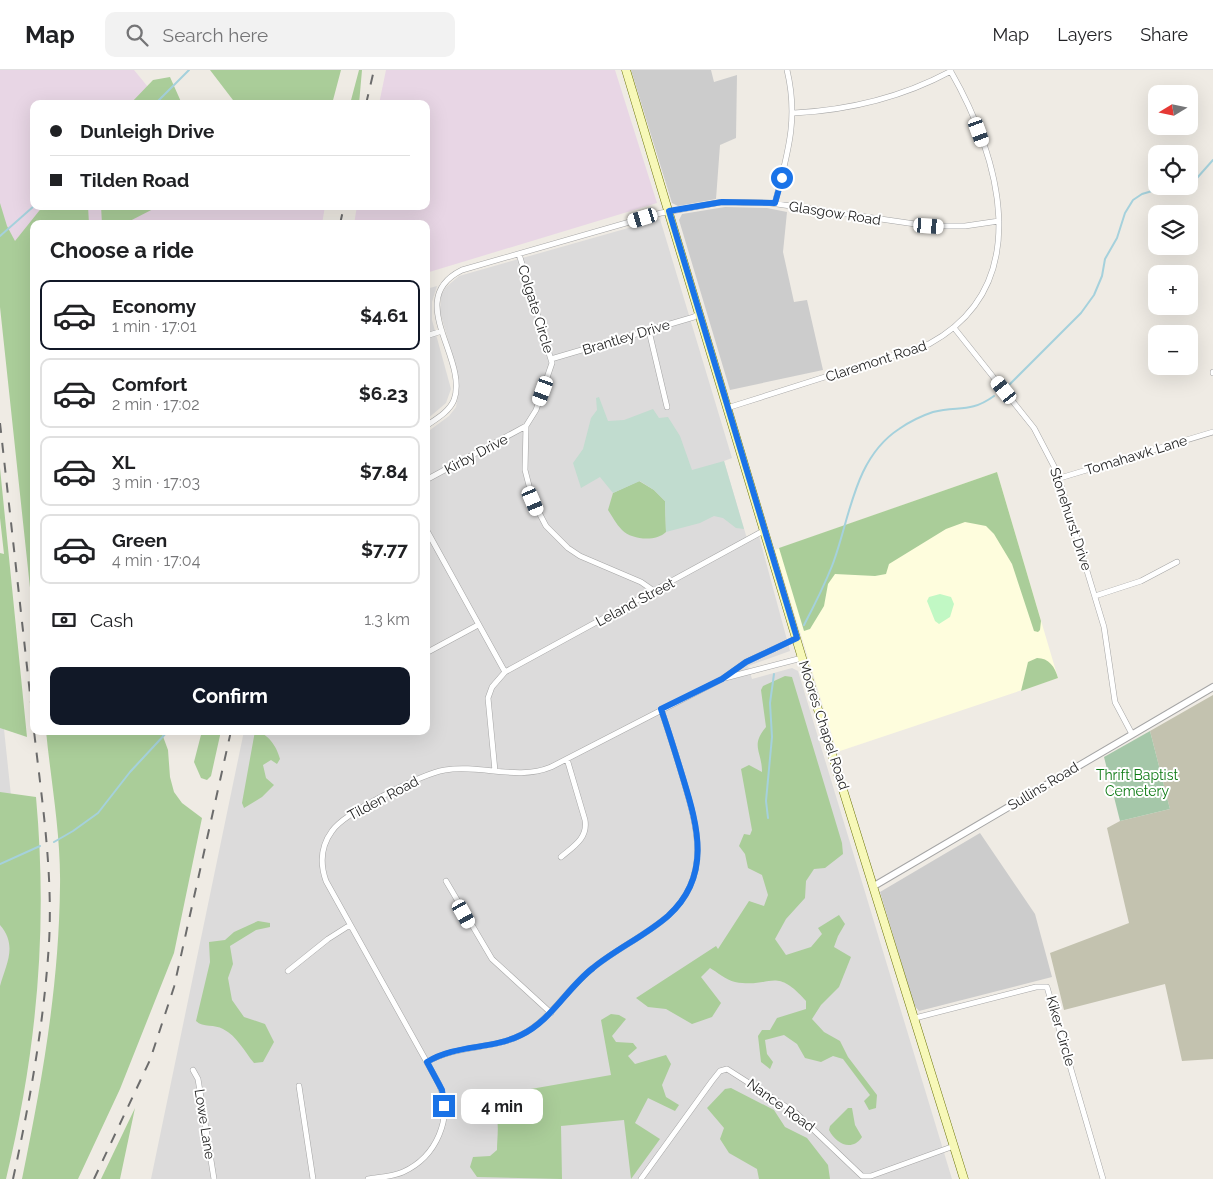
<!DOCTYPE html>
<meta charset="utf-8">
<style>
:root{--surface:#fff;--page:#f2f2f2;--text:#202124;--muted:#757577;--line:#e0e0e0;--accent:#111827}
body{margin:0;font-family:Raleway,sans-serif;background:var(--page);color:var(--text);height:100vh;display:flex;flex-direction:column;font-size:19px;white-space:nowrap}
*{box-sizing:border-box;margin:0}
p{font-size:16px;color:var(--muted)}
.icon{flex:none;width:28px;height:28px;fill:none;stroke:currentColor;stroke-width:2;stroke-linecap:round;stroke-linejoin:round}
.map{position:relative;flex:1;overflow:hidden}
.details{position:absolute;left:30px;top:150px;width:400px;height:515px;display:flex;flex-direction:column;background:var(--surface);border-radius:10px;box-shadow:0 5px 20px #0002}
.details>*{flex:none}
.banner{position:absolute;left:30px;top:30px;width:400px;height:110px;border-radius:10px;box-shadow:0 5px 20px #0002;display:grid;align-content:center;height:110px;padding:0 20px;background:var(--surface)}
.needle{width:32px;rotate:260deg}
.tools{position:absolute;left:1148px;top:15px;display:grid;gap:10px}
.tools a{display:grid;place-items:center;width:50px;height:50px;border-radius:10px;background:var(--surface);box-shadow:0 5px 20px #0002;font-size:25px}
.end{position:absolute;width:22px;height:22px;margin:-11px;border:6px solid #1a73e8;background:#fff;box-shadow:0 0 0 2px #fff}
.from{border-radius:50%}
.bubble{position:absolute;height:35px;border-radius:10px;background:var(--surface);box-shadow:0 5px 20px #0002;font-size:16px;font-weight:700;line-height:35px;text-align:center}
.car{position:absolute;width:15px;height:30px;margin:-15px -8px;border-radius:6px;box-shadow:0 0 4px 1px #0007;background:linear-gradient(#fff 24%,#345 0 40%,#fff 0 76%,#345 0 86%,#fff 0)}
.banner b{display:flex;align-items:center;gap:18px;height:48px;font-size:19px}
.banner b+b{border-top:1px solid var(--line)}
.banner i{width:12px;height:12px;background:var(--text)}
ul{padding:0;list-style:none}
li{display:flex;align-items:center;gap:15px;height:70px;margin:0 10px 8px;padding:0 10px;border:2px solid var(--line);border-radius:10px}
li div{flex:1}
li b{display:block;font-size:19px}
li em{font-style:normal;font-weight:700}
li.current{border-color:var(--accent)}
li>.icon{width:45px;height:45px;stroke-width:1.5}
h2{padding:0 20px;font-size:22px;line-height:60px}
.pay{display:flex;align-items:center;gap:12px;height:55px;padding:0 20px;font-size:19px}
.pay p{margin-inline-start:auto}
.primary-button{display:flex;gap:10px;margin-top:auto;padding:10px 20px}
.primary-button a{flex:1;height:58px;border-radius:10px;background:var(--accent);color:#fff;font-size:20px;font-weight:700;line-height:58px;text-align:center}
header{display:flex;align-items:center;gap:30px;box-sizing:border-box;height:70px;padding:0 25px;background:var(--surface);border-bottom:1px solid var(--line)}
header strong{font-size:24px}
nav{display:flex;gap:28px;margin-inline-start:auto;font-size:18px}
.search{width:350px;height:45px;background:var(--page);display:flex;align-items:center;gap:12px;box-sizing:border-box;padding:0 18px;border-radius:10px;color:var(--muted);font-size:19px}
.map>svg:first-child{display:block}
.residential{fill:#dcdbdb}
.industrial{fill:#e8d6e5}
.education{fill:#fefddd}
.religious{fill:#ccc}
.construction{fill:#c3c2af}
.forest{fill:#aacd99}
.wetland{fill:#c1dccf}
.cemetery{fill:#a5c7a9}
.park{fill:#c1f8c4}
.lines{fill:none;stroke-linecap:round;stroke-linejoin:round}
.stream{stroke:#a5d1dc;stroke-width:2}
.minor-casing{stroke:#a5a5a5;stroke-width:6}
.tertiary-casing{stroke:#a5a5a5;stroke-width:8}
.secondary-casing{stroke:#6a7307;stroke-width:9}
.minor{stroke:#fff;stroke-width:5}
.tertiary{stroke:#fff;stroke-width:6}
.secondary{stroke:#f7f8b8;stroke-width:8}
.rail{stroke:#6c6c6c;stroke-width:2;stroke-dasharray:10 10;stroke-linecap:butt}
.route{stroke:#1a73e8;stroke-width:6}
.labels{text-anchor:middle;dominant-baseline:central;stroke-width:4;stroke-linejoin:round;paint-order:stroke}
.street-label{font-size:14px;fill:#1e1e1e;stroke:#fff}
.park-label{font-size:14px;fill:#0d7a13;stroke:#fff}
</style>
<header>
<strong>Map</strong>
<div class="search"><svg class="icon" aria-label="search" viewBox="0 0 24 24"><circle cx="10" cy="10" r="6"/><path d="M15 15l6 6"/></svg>Search here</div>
<nav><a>Map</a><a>Layers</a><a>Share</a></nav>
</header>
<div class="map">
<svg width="1213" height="1109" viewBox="0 0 1213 1109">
<rect width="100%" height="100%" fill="#efebe4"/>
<path class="residential" d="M660,149L732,388L724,391L748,472L759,466L790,581L748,596L752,609L792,598L798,601L952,1109H151L244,661H426V363L449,346L456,337L459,320L453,287L440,242L441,225L446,217L459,206Z
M437,216L432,232V250L451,319L446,333L426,350V219Z
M0,621L15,764L19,867L0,1042Z"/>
<path class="industrial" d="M0,0H134L162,34H34V136H325L322,154H34L0,213Z
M386,0H615L657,133L426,203V154H354L357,136H426V34H379Z"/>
<path class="education" d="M997,402L1058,608L837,682L775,480Z"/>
<path class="religious" d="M631,0H711L714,12L737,5L736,68L720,75L716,129L678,136L672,133Z
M725,137L767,138L787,142L783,182L794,232L807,230L823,300L730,320L679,150L682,144Z
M980,763L1035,844L1052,907L919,941L914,935L880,822Z"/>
<path class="construction" d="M1213,625V989L1182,991L1165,914L1064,940L1050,883L1129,853L1107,758L1120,751L1170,739L1150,661Z"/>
<path class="forest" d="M210,0H341L332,34H236Z
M359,0H362L359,34H350Z
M170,7L182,34H130L153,10Z
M0,133L7,156L15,171L43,136H88L89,154H34V555L0,237Z
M101,136H159L124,154H102Z
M0,398L27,667L0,658V483L4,484L0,448Z
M997,402L1041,551L1040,560L1038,562L1034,561L1012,494L994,464L986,456L965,452L946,459L889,494L886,504L875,506L835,504L828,514L824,536L810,559L804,561L779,478Z
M639,411L654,420L665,431L666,462C656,472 632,470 622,460C616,454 612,446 608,440L613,423Z
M1037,588C1049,588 1055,597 1058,608L1021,621L1028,592Z
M785,606L792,607L842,773L843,784L825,798L814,799L806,811L805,828L786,849L775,869L786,885L811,877L822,864L818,858L839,845L845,854L838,866L834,877L851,887L839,917L821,935L812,949L824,962L840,971L848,987L877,1025L876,1038L869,1040L864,1031L870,1025L843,989L833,986L821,992L805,988L797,974L784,965L765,970L767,984L773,992L770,999L761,992L758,966L762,960H770L777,948L806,939V931C774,895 772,919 735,912C726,910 717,902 710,898L701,907L721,933L712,947L692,954L666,939L648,937L636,928L716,876L718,879L749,831L764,836L768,825L762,805L748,798L745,784L739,776L744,764L750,765L752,760L741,699L749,695L762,702C762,681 750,676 766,657L761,620L763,616Z
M46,661H161L168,680L170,707L174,722L182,733L202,748L174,883L120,1019L78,1109H22C42,1011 59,917 60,816C61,765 51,712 46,661Z
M202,661H221L211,706L207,710L201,708L194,692Z
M255,661C268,663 277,677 280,689L277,694L271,690L263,695L266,708L274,715L262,727L244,738L242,733Z
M0,722L36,727C48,859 37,980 6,1109H0V916C6,894 18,876 0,855Z
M258,851L270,853V857L256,860L230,876L233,894L228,908L232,930L244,947L265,954L274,972L263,992L254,993C244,981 237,966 223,959C215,954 203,958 196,951L210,892L209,872L225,870L234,862Z
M611,944L619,945L626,949L612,966L616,972L633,973L637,978L628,986L635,994L666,985L671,994L662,1015L666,1027L679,1035L675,1041L648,1028L635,1053L660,1069L631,1109L624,1050L561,1056L562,1109L477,1107L470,1097L473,1087L490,1086L497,1080C497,1064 502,1040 487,1030L490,1026L611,1005L601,950Z
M731,1018L774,1040L785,1057L807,1068L828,1095L830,1109H759L757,1099L729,1083L720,1069L724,1058L707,1038L725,1019Z
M135,1038L120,1109H101Z
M848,1038H852L855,1055L862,1067C852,1082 836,1074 829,1060L830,1056Z"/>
<path class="wetland" d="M599,327L608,351L624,350L653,339L659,348L668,347L680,366L692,400L724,391L744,459L736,458L723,448L714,446L700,453L666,462L665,431L654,420L640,411L613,423L600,407L581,418L573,393L583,379L591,348L597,340L596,328Z"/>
<path class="cemetery" d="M1150,661L1170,739L1120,751L1104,687Z"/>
<path class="park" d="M940,524L951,527L954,534L950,547L939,554L935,551L927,531L929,527Z"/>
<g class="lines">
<path class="stream" d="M155,34L189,0
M1189,110L1197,108L1213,90
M0,166L34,136
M1010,314L1081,243L1094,225L1102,206L1105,189L1117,168L1125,143L1133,130L1142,124L1169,116
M804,555C814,536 824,516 832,496C850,450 853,389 899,359C909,352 921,346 933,342C958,335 969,344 994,326
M768,748L766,731L772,667L770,633L774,604
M54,772L73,761L98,743L130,702L168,661
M0,794L40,776"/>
<defs>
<path id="minor" d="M794,43C850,40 901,28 951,1
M775,133C787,85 799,50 787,0
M519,184L552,293L536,340L526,356L525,400L533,431L546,456L568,478L580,486L641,512L654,521
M955,259L1034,358L1057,402L1104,557L1115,632L1132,664
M649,261L667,337
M426,266L442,261
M551,289L694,247L699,243
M1213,302V303
M727,338L929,274C1037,215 1000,87 950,0
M426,356C436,349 449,342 454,330C469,288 403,229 462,200L661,143L722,132L770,133L929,156H965L999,151
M1060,408L1213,362
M426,410L526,356
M426,459L505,602
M1095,526L1141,511L1177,492
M426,583L478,555
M725,608L802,588
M495,701L488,628L492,617L505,602L765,460
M561,787C574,776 588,768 585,750L567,689
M446,811L492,889L551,943
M288,901L328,869L350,855
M915,948L1036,917H1047L1103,1109
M427,992C459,974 492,980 521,965C551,950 567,918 593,898C616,879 645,866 668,846C711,807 698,759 684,712C677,687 669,663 661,639
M193,1000L198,1009L214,1109
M299,1016L313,1109
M368,1109C379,1107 392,1107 403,1102C436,1087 454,1048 439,1014L326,811C320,794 321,776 332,761C345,742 422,704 445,700C481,694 517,711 551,697L722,609L746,592L797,568
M641,1109L712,1011L720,1001L727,999L796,1043L862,1106H871L954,1076"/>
<path id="tertiary" d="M874,816L1213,617"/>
<path id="secondary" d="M626,0L802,588L964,1109"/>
</defs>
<use href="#minor" class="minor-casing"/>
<use href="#tertiary" class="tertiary-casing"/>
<use href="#secondary" class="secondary-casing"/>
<use href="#minor" class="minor"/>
<use href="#tertiary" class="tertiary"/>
<use href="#secondary" class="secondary"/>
<path class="rail" d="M366,34L374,0
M340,154L344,136
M0,353L34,660
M13,1109C30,1031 44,953 49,873C53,802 42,731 34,661
M94,1109L150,990L174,917L231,661"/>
</g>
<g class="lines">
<path class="route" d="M444,1036L442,1020L427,992C456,974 491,980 521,965C551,951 567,918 593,898C616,879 645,866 668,846C712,806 698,757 683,708C676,685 669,662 661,639L722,609L746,592L797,568L669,141L722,132L775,133L782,108"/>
</g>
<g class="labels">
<g class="street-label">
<text transform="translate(835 143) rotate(9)">Glasgow Road</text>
<text transform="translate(536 239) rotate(73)">Colgate Circle</text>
<text transform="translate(626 267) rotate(-17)">Brantley Drive</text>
<text transform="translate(876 291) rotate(-18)">Claremont Road</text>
<text transform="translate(476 384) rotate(-28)">Kirby Drive</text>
<text transform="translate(1136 385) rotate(-17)">Tomahawk Lane</text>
<text transform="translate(1071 449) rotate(72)">Stonehurst Drive</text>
<text transform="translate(635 532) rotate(-28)">Leland Street</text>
<text transform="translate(824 655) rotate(72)">Moores Chapel Road</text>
<text transform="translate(1043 716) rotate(-31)">Sullins Road</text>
<text transform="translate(383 728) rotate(-28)">Tilden Road</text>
<text transform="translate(1061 961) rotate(74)">Kiker Circle</text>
<text transform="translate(781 1035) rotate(36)">Nance Road</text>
<text transform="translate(205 1054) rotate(81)">Lowe Lane</text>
</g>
<g class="park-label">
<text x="1137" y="705">Thrift Baptist<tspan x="1137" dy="16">Cemetery</tspan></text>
</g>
</g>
</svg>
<div class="tools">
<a><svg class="needle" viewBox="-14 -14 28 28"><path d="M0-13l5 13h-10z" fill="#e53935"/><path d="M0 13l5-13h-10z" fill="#757577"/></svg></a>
<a><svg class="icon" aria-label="locate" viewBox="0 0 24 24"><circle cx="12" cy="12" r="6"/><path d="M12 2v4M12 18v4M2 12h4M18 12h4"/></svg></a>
<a><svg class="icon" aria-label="layers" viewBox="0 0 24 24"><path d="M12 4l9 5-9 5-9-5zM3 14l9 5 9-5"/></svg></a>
<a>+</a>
<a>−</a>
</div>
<i class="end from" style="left:782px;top:108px"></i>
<i class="end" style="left:444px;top:1036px"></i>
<div class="bubble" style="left:461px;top:1019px;width:82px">4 min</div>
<i class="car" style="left:979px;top:62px;rotate:160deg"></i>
<i class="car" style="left:643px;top:148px;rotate:253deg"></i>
<i class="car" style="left:929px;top:156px;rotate:94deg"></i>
<i class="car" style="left:1004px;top:320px;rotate:321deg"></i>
<i class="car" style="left:543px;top:321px;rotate:200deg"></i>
<i class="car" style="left:533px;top:431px;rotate:157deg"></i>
<i class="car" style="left:464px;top:844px;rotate:151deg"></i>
<div class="banner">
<b><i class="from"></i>Dunleigh Drive</b>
<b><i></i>Tilden Road</b>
</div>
<section class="details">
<h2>Choose a ride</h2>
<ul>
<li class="current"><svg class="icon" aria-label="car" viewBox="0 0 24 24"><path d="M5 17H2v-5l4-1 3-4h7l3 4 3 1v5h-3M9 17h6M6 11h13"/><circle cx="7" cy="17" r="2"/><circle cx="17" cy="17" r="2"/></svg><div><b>Economy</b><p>1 min · 17:01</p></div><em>$4.61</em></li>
<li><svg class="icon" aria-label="car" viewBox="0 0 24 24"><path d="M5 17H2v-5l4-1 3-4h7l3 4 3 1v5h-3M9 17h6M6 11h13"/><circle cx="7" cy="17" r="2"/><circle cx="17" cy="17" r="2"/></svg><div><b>Comfort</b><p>2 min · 17:02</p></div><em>$6.23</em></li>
<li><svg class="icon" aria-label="car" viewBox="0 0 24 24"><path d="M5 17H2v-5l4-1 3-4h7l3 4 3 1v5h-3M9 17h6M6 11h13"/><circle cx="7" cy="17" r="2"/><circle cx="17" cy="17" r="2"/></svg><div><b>XL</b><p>3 min · 17:03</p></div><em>$7.84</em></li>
<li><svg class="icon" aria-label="car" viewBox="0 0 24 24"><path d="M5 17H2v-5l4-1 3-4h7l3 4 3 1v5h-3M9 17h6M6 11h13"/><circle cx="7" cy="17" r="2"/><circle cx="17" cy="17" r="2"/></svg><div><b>Green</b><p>4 min · 17:04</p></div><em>$7.77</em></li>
</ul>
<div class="pay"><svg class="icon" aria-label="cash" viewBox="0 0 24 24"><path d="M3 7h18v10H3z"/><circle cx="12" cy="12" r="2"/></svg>Cash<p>1.3 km</p></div>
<div class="primary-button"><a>Confirm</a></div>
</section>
</div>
